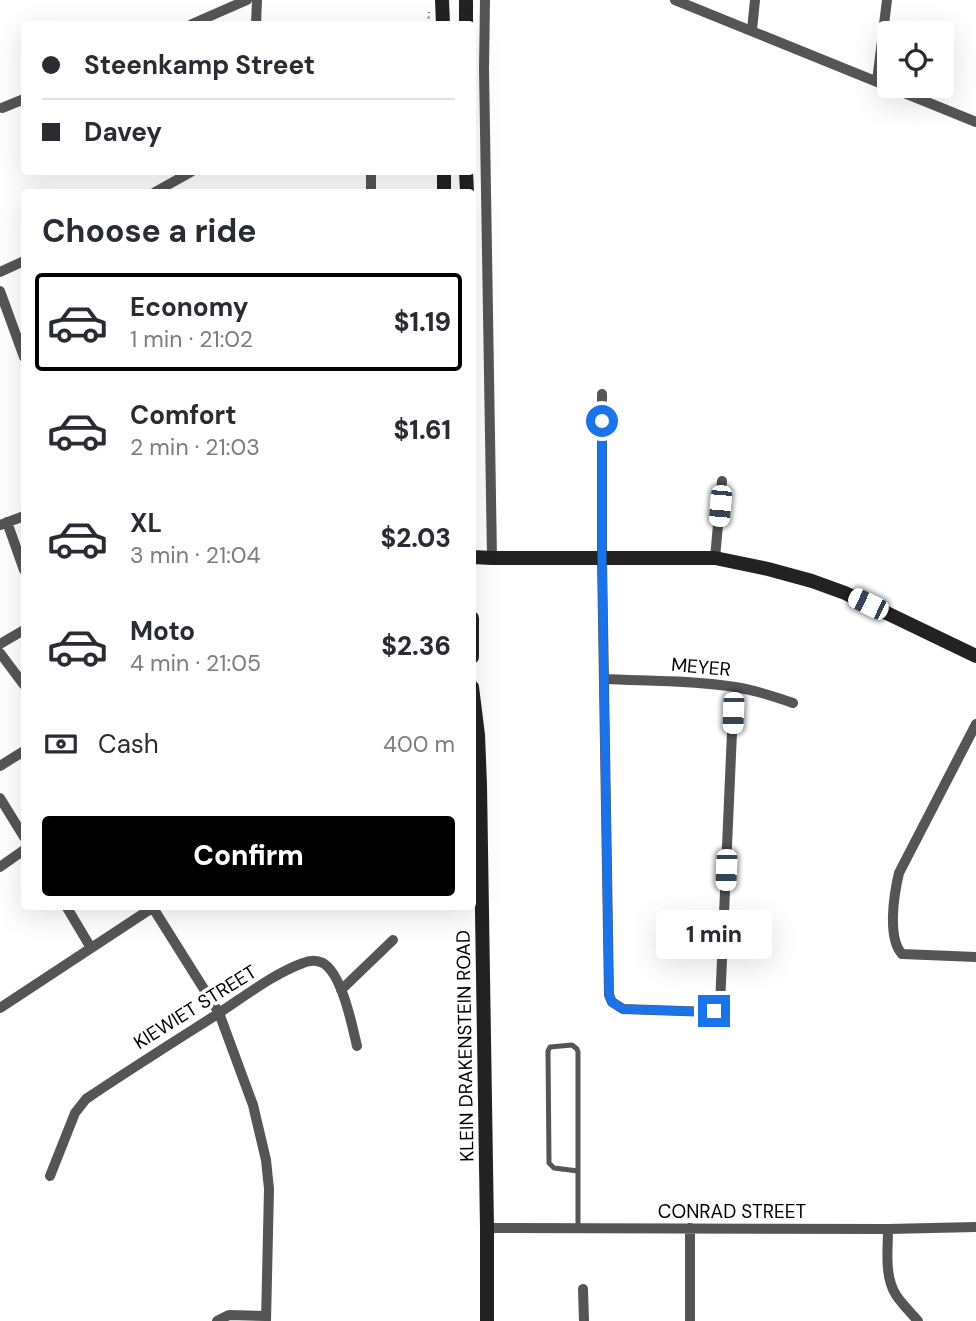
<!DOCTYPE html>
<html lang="en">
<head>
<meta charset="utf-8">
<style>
	:root { --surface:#fff; --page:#f2f2f3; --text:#2b2b33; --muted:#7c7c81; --line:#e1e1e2; --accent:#000 }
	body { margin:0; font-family:"DM Sans",sans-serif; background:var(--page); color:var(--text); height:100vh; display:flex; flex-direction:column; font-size:26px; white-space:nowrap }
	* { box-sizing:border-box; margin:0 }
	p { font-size:23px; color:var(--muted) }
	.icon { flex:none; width:38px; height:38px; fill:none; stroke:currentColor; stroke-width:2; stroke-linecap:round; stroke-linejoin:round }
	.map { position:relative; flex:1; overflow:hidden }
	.drawer { position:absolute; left:21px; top:189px; width:455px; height:721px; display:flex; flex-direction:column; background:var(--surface); border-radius:7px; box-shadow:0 7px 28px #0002 }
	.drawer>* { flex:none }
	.banner { position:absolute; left:21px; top:21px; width:455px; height:154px; border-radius:7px; box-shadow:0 7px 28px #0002; display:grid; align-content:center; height:154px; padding:0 21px; background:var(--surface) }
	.buttons { position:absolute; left:877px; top:21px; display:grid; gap:14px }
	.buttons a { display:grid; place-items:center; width:77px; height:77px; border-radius:7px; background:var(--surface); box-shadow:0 7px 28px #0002; font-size:35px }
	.end { position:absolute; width:32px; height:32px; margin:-16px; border:9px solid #1a73e8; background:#fff; box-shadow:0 0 0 4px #fff }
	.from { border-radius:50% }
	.bubble { position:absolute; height:49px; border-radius:7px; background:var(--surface); box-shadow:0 7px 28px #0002; font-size:23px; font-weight:800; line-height:49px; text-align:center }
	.car { position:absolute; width:21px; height:42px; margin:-21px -10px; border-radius:9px; box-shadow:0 0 5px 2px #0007; background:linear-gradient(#fff 24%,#345 0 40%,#fff 0 76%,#345 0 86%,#fff 0) }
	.banner b { display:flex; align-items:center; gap:24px; height:66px; font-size:26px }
	.banner b+b { border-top:2px solid var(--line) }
	.banner i { width:18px; height:18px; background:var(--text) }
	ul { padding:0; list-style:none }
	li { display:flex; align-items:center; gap:21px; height:98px; margin:0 14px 10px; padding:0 7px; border:4px solid transparent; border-radius:7px }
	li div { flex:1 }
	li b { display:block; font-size:26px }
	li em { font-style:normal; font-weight:800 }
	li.active { border-color:var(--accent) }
	li>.icon { width:63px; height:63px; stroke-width:1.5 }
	h2 { padding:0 21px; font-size:32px; line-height:84px }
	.pay { display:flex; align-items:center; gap:18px; height:77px; padding:0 21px; font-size:26px }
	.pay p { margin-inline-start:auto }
	.cta { display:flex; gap:14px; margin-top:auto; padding:14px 21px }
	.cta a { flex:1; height:80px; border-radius:7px; background:var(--accent); color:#fff; font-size:28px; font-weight:800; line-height:80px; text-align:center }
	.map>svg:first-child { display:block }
</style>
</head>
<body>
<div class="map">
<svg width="976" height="1321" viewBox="0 0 976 1321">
	<rect width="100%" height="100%" fill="#fff"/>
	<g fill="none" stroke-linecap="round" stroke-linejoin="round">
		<path stroke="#777" stroke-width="2" stroke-dasharray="2 3.5" stroke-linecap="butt" d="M428 24 429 12"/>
		<path stroke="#555" stroke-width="5" d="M578 1229V1052L577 1049 572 1045 550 1047 548 1051 549 1163 554 1168 578 1171"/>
		<path stroke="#555" stroke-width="10" d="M485 0 484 69 492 558
			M675 0 976 122
			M192 24 247 0
			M256 24 257 0
			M752 30 755 0
			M877 81 887 0
			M2 108 24 99
			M371 172V192
			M155 192 191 172
			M0 272 24 261
			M0 291 24 357
			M602 394V559L609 995 612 1002 623 1009 711 1012 718 1008 720 1005 734 687
			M7 522 24 570
			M0 525 24 516
			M715 558 722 481
			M0 644 24 630
			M0 653 24 685
			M604 679C647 681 691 680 735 687 755 690 773 696 793 703
			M976 724 899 873C894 894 887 938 902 954L976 957
			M0 766 24 751
			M0 798 24 837
			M0 867 24 850
			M66 906 91 948
			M153 908 219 1013 253 1105 266 1160 269 1189 266 1321
			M341 990 393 940
			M0 1008 155 906
			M50 1176 75 1113 86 1099C129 1070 172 1043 216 1015 244 997 271 975 303 963 310 960 317 960 323 963 342 974 352 1025 357 1046
			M487 1228 888 1229 976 1227
			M690 1228V1321
			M888 1229C888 1250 884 1276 896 1295 902 1304 911 1313 918 1321
			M583 1289 584 1321
			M217 1321 229 1315 266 1316"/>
		<path stroke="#222" stroke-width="14" d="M442 0 443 24
			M466 24V0
			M444 172V192
			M466 172 467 192
			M472 557 492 558H715L768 569 812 581 845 593 976 656
			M472 618V657
			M472 687 478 735 480 785 487 1228V1321"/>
	</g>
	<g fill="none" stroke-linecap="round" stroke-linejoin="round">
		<path stroke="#1a73e8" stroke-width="9" d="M602 421V559L609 995 612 1002 623 1009 711 1012 714 1011"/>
	</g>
	<g text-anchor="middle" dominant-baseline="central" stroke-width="7" stroke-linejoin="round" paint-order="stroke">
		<g font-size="19" fill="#000" stroke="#fff">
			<text transform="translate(701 667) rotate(5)">MEYER</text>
			<text transform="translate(195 1007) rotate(-32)">KIEWIET STREET</text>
			<text transform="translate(465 1046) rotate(-91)">KLEIN DRAKENSTEIN ROAD</text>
			<text x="732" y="1211">CONRAD STREET</text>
		</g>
	</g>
</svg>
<div class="buttons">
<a><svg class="icon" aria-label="locate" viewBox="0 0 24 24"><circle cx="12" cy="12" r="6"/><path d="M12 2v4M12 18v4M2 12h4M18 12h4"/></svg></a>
</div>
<i class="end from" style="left:602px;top:421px"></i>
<i class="end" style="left:714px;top:1011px"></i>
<div class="bubble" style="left:656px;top:910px;width:116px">1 min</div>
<i class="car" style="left:720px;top:506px;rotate:185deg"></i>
<i class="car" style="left:868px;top:604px;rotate:296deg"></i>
<i class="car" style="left:733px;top:713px;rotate:182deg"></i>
<i class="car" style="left:726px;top:870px;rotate:182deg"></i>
<div class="banner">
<b><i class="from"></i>Steenkamp Street</b>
<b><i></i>Davey</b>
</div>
<section class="drawer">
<h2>Choose a ride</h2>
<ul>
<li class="active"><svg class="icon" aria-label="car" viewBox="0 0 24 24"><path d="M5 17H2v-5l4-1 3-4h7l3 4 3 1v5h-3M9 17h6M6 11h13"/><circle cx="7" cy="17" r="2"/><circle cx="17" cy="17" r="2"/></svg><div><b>Economy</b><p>1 min · 21:02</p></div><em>$1.19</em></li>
<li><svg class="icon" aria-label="car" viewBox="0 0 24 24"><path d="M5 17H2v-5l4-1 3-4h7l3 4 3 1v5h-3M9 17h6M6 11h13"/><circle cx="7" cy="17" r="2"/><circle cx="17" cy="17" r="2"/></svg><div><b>Comfort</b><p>2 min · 21:03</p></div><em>$1.61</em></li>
<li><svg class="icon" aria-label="car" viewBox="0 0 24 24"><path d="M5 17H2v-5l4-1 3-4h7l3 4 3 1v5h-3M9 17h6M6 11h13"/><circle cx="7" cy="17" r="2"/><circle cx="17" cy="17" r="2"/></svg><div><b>XL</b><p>3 min · 21:04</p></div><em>$2.03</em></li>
<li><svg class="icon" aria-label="car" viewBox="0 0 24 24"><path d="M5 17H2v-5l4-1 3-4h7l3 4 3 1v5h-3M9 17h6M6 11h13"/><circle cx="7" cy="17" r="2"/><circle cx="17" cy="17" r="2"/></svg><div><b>Moto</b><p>4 min · 21:05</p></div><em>$2.36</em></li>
</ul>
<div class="pay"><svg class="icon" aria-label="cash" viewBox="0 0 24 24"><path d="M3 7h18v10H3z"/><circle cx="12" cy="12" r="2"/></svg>Cash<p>400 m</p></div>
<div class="cta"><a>Confirm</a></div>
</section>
</div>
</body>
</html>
